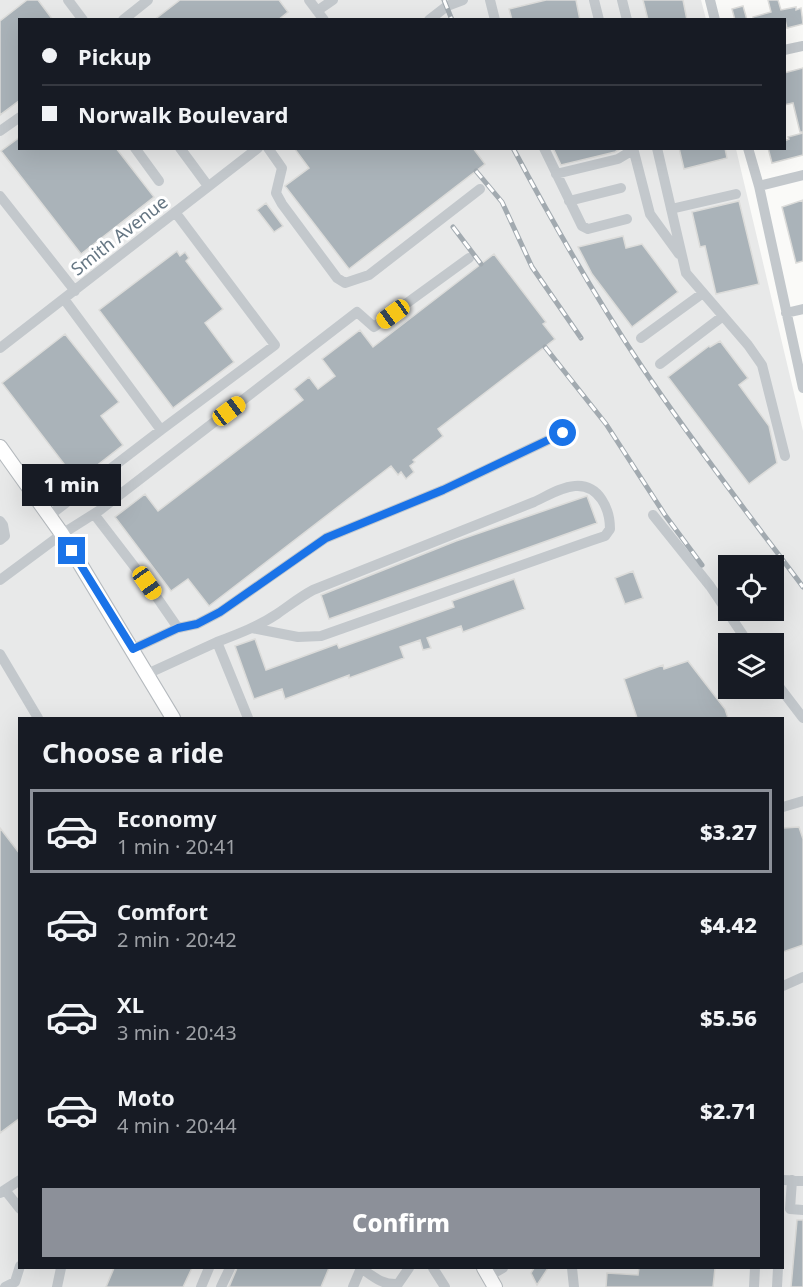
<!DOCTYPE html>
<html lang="en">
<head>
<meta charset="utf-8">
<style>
	:root { --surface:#171b24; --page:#20242c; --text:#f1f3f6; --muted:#9ea1a6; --line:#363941; --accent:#8c9099 }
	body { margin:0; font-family:"Noto Sans",sans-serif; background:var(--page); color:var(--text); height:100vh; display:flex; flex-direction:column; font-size:22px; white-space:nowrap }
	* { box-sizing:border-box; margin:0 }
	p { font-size:20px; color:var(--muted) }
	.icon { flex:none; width:33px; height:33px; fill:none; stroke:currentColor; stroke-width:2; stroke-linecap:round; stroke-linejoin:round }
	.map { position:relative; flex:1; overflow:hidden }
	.details { position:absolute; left:18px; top:717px; width:766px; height:552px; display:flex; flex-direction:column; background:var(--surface); border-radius:0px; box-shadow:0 6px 24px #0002 }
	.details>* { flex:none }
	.guide { position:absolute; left:18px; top:18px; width:768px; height:132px; border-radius:0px; box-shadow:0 6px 24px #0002; display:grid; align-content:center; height:132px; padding:0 24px; background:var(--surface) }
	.buttons { position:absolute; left:718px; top:555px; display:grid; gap:12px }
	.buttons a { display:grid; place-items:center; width:66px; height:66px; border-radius:0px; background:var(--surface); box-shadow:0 6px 24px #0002; font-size:30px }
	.end { position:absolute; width:27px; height:27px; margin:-14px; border:8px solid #1a73e8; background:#fff; box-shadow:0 0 0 3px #fff }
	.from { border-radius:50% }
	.bubble { position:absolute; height:42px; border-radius:0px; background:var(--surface); box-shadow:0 6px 24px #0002; font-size:20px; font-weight:800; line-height:42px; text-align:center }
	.car { position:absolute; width:18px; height:36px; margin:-18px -9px; border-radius:8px; box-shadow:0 0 4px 2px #0007; background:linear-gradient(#f5c518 24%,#345 0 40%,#f5c518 0 76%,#345 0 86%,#f5c518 0) }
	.guide b { display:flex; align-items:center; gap:21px; height:57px; font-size:22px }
	.guide b+b { border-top:2px solid var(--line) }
	.guide i { width:15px; height:15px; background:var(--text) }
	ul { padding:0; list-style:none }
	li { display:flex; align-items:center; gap:18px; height:84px; margin:0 12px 9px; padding:0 12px; border:3px solid transparent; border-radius:0px }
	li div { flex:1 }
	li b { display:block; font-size:22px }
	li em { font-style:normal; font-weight:800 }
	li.selected { border-color:var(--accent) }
	li>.icon { width:54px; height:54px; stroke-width:1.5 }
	h2 { padding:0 24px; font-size:27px; line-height:72px }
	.button { display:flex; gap:12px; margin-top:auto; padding:12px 24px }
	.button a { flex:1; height:69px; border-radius:0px; background:var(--accent); color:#fff; font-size:24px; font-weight:800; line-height:69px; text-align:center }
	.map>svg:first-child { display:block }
</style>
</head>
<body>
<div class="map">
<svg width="803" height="1287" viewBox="0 0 803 1287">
	<rect width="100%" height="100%" fill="#fafaf8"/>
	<path fill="#e8e9e9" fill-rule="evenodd" d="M0 0H701L706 19 20 20V148L736 149 803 431V1287H0ZM729 566H774V610H729ZM729 644H774V688H729ZM20 718H783V1268H20Z"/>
	<path fill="#aab3b9" stroke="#dcdcda" stroke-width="1.5" d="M27 0H38L53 20H20V100L0 115V21Z
		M180 0H279L288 12 278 20H154Z
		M546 0H576L580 20H512L509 9Z
		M643 0H683L687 20H648Z
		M768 0H778L781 10 796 7V10L801 8 803 24 787 28 785 20H753V17L771 12Z
		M743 6 747 20H735L732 9Z
		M803 68V132H800L793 103 784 105V73Z
		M803 133V155L772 163 768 148H784V141L789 139 788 137Z
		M20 137V148H116L154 197 81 254 1 151Z
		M294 148H473L485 164 349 269 285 186 309 168Z
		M553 148H620V149L615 152 561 165Z
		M679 148H725L727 158 684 169Z
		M803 200V261L796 263 782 207Z
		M739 201 759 284 716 294 705 246 700 247 692 212Z
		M266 203 283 226 274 232 257 210Z
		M623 236 626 248 642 244 678 292 632 327 592 274 578 247Z
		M177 251 180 256 185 252 189 258 186 261 223 309 205 323 234 362 173 408 99 310Z
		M494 254 546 322 543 324 555 339 438 429 443 436 413 460 415 462 410 466 414 472 406 479 401 472 398 475 391 466 209 606 188 579 171 591 115 517 145 494 158 511 303 400 294 389 309 377 318 389 335 376 322 359 360 330 373 347Z
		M65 334 119 402 101 416 123 445 77 481 2 383Z
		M720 341 748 378 739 385 769 426 777 463 749 484 668 377 709 346 710 347Z
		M587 496 597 523 329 619 321 595 456 541Z
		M633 571 643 598 625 604 615 578Z
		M514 579 525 609 463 632 461 626 427 638 431 648 423 650 420 640 400 647 404 658 349 678V675L285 699 282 689 254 699 235 646 255 639 266 670 337 644 339 648 454 607 452 601Z
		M688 661 725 709 728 718H637L624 679 663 665 664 669Z
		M799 827 803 839V945L783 952V828Z
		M0 828 20 854V1118L0 1133Z
		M797 1220H803V1287H791Z
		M114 1268H192L183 1287H106Z
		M237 1268H329L321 1287H229Z
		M534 1268H548L537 1285 531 1273Z
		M639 1268H715L713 1287H606L607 1273 638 1275Z"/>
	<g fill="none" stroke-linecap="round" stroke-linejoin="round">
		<g stroke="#b5babe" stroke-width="16">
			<path id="major" d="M0 447 62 534 173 718
				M484 1268 495 1287"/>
		</g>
		<path stroke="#c3c8cc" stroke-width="10" d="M68 0 83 20
			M309 0 324 20
			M490 0 495 20
			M594 0 599 20
			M622 0 627 20
			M710 0 715 20
			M317 11 333 0
			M123 20 148 0
			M429 20 447 6 463 0
			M784 50 803 46
			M0 131 20 117
			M135 148 159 181
			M180 148 208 186
			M268 148 282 168 276 193 282 204 337 278 345 283 369 275 480 189
			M544 148 582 226 588 229 627 219
			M633 148 650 214 679 254
			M657 148 686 273 748 345 762 365 785 456
			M748 148 759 186 803 388
			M556 174 618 159 633 150
			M759 186 803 175
			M0 196 75 291
			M569 201 621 188
			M671 209 736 194
			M64 299 161 430 275 345 175 212
			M786 313 803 309
			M641 338 703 293
			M0 348 258 148
			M660 364 723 316
			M94 514 147 583 178 628 133 649
			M50 515 161 430
			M653 515 710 586 749 644
			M0 521 3 525 5 536 0 540
			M0 580 62 534 100 510 357 312 374 327 469 258
			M178 628 197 624 220 612 326 538 443 490 563 433
			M217 642C238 634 259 626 277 614 290 605 300 597 313 590L534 502C547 496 561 487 575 486 599 484 610 509 610 529L605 536 593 540 321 636 298 637 252 628
			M0 654 38 718
			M147 674 217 642 248 718
			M774 680 803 718
			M783 807 803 801
			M783 986 803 977
			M783 1180 803 1181
			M792 1180 790 1209 803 1210
			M5 1190 20 1209
			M0 1193 20 1180
			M361 1268C374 1277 382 1285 398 1284L409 1268
			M433 1268 445 1287
			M572 1268 574 1287
			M489 1276 503 1268
			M5 1287 15 1282 20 1266
			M57 1287 61 1268
			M201 1287 209 1268
			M221 1287 230 1268
			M353 1287 361 1268
			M754 1287 755 1268
			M777 1287 778 1268"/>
		<use href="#major" stroke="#fff" stroke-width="14"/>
		<g stroke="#a2aab0" stroke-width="5">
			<path id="rail" d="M444 0 452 20
				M513 148C553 223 595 297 642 367 693 443 749 515 803 587
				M476 171 502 202 532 267 581 338
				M453 227 481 264
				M545 347 606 424 665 515 702 565"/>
		</g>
		<use href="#rail" stroke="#fff" stroke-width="3" stroke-dasharray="9" stroke-linecap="butt"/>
	</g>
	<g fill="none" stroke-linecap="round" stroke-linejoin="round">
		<path stroke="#1a73e8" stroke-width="8" d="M72 551 133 649 178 628 197 624 220 612 326 538 443 490 563 433"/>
	</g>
	<g text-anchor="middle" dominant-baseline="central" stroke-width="6" stroke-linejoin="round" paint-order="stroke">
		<g font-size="18" fill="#657683" stroke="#fff">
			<text transform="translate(119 235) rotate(-38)">Smith Avenue</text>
		</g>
	</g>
</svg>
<div class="buttons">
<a><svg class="icon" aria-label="locate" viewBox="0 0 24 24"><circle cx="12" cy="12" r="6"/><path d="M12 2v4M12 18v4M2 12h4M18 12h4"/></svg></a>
<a><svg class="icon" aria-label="layers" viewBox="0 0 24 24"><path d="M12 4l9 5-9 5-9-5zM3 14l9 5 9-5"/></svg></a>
</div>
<i class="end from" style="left:563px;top:433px"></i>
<i class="end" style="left:72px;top:551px"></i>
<div class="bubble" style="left:22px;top:464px;width:99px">1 min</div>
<i class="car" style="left:393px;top:314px;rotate:234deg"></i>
<i class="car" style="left:229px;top:411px;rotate:53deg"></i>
<i class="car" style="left:147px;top:583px;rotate:145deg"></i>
<div class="guide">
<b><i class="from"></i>Pickup</b>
<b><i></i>Norwalk Boulevard</b>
</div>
<section class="details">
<h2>Choose a ride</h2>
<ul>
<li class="selected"><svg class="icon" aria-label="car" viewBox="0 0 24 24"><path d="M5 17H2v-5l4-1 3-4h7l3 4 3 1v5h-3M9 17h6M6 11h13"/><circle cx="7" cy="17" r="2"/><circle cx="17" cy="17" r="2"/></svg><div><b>Economy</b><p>1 min · 20:41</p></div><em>$3.27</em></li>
<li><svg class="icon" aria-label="car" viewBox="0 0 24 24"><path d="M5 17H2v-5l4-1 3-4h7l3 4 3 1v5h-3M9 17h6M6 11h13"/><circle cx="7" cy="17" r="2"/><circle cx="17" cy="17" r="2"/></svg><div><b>Comfort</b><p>2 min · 20:42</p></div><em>$4.42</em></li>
<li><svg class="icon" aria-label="car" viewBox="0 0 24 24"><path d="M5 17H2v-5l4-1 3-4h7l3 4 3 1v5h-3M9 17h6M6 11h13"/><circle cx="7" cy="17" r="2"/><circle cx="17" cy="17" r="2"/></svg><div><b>XL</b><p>3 min · 20:43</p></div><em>$5.56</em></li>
<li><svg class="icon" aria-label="car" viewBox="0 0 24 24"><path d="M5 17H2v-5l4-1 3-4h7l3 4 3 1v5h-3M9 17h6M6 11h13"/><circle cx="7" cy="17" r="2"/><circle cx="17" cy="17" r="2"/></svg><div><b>Moto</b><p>4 min · 20:44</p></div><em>$2.71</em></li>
</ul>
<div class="button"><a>Confirm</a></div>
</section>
</div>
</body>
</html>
